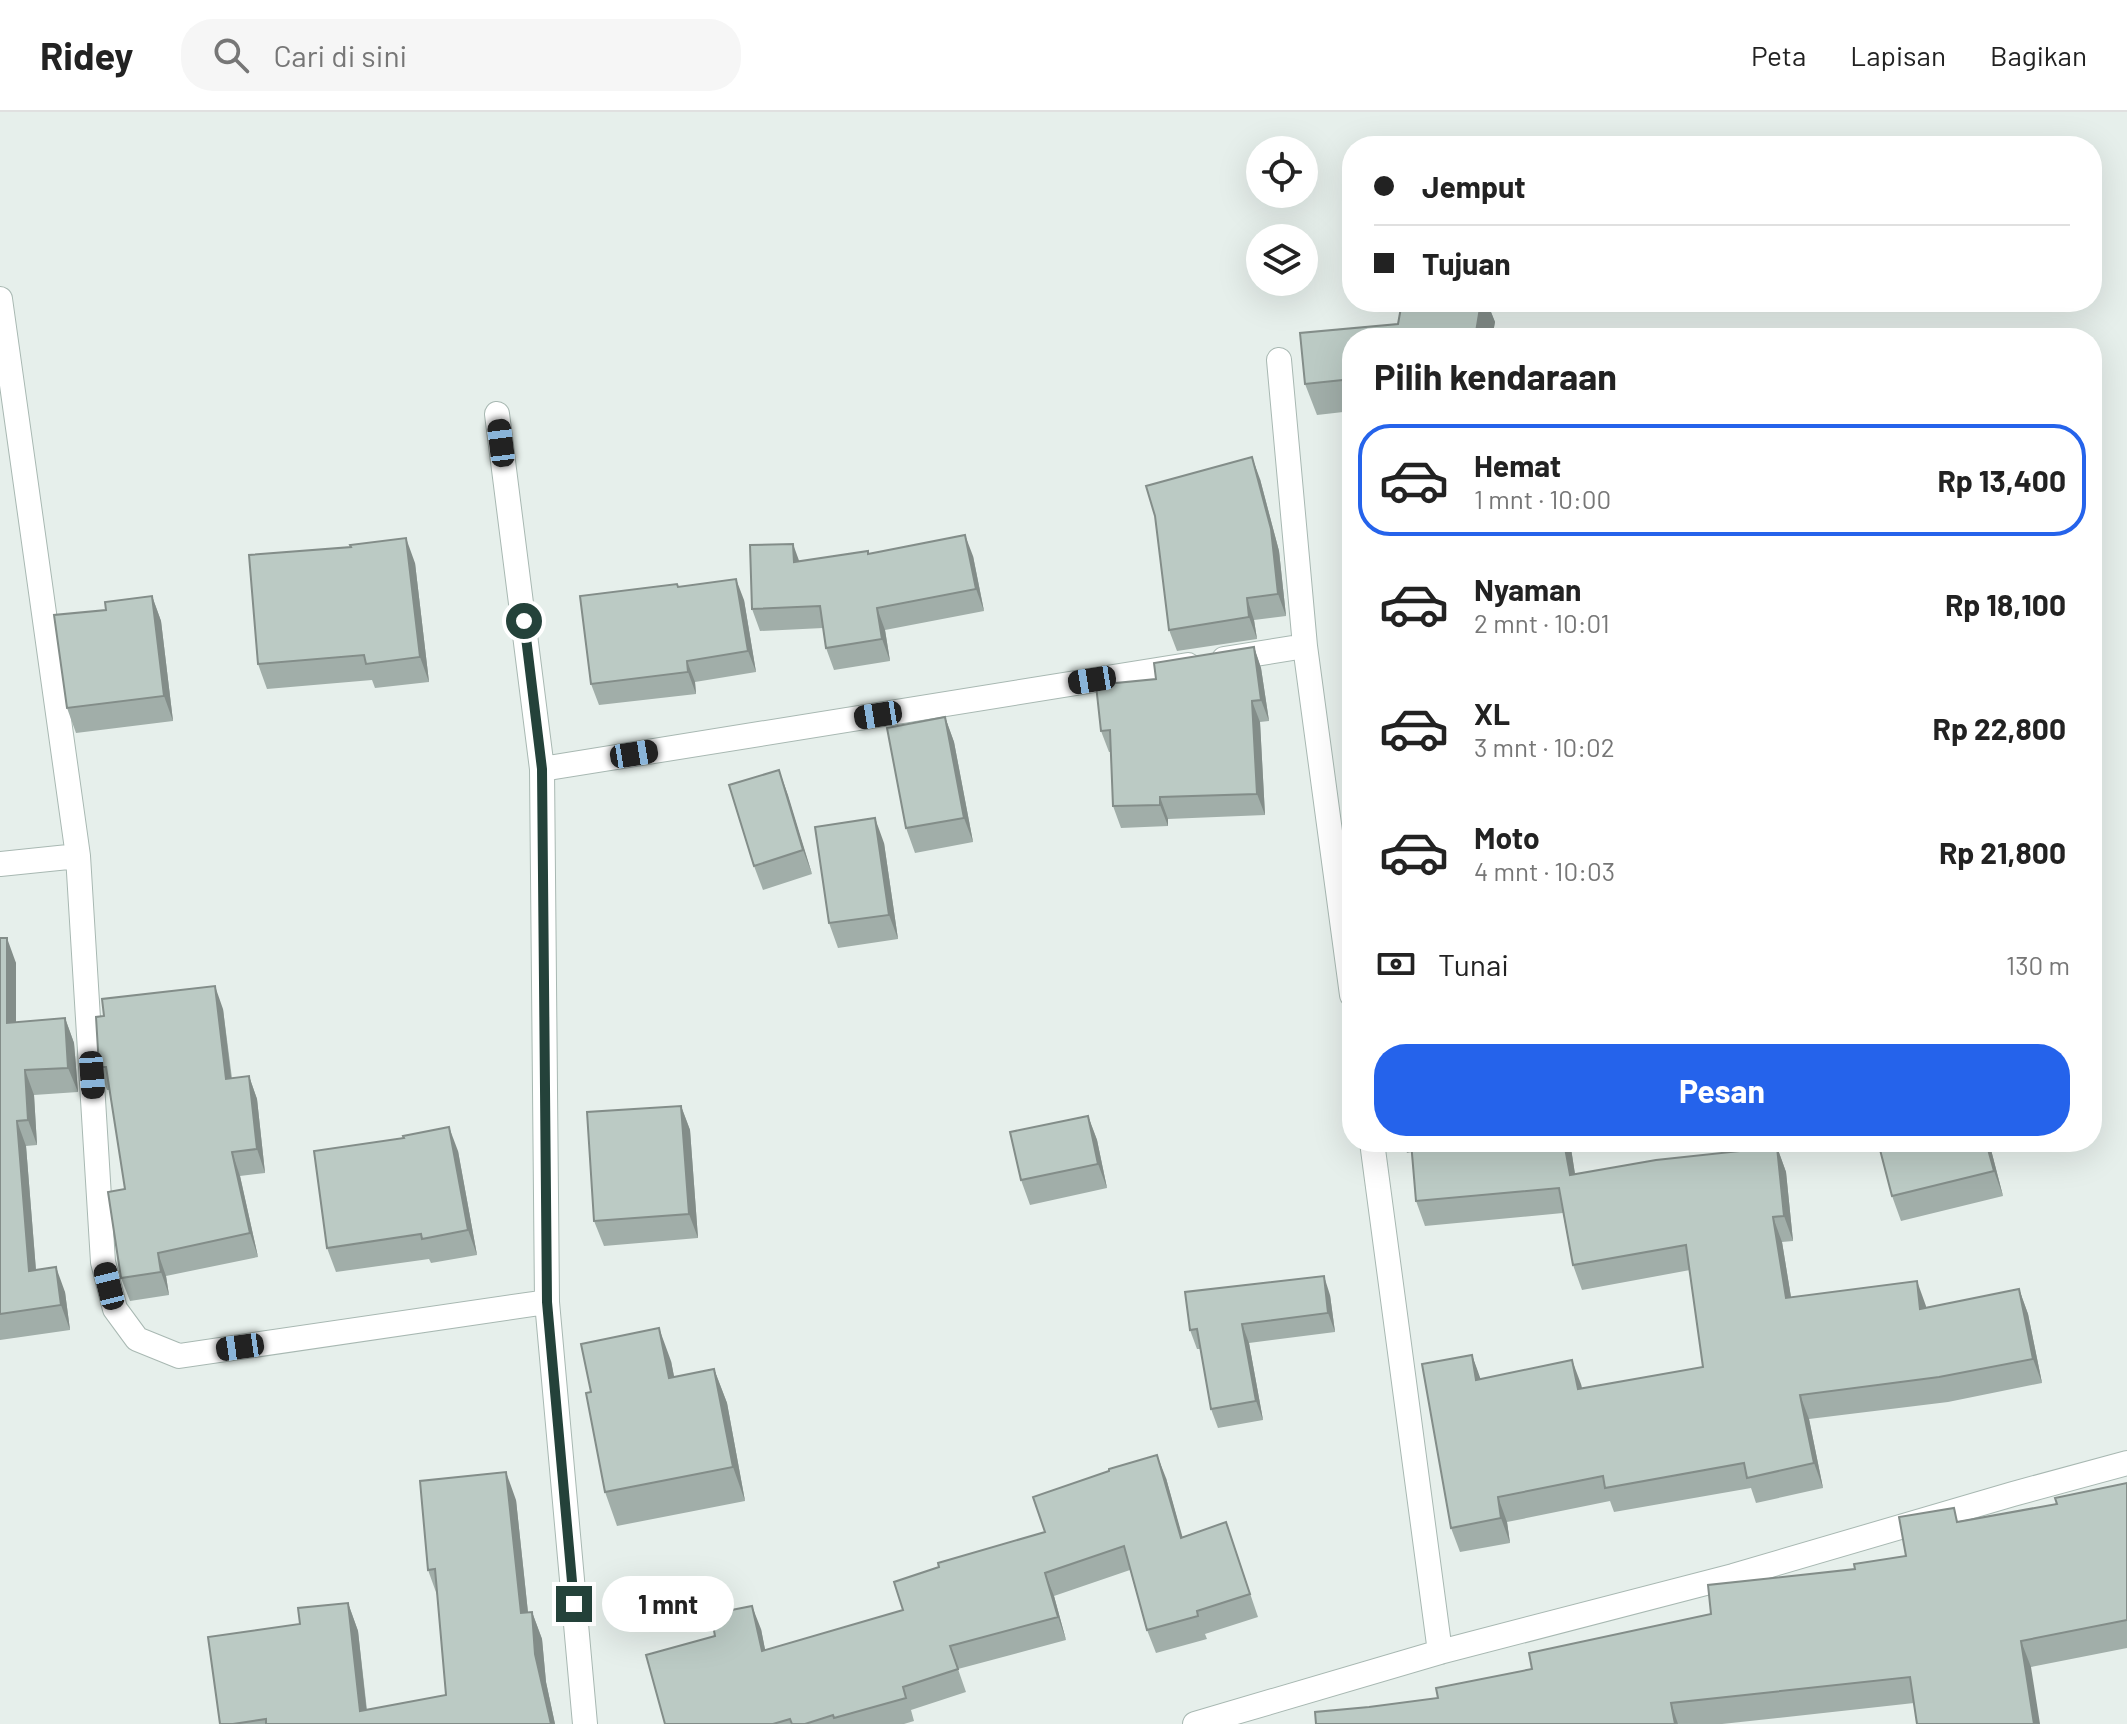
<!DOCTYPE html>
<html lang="id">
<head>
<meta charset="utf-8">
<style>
	:root { --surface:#fff; --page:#f6f6f6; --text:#222; --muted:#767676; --line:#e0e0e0; --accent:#2563eb }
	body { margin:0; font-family:Barlow,sans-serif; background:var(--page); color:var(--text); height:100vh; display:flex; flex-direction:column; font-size:30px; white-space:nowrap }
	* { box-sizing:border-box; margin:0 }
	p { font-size:26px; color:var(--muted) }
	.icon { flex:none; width:44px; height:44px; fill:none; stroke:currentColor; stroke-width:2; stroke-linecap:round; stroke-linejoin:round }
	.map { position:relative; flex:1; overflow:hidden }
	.details { position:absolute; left:1342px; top:216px; width:760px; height:824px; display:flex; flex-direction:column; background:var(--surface); border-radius:32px; box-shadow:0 8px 32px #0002 }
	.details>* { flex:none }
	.banner { position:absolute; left:1342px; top:24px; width:760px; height:176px; border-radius:32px; box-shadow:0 8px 32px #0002; display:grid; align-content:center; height:176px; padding:0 32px; background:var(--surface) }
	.controls { position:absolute; left:1246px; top:24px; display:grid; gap:16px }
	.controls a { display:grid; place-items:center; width:72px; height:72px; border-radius:50%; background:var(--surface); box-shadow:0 8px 32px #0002; font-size:40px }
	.end { position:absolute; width:36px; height:36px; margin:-18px; border:10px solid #24423a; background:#fff; box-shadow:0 0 0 4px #fff }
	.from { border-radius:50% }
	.bubble { position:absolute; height:56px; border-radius:28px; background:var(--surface); box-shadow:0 8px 32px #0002; font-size:26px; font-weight:700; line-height:56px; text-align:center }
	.car { position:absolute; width:24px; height:48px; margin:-24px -12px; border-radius:10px; box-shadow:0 0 6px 2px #0007; background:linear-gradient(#222 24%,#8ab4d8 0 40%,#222 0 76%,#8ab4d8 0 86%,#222 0) }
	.banner b { display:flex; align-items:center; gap:28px; height:76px; font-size:30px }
	.banner b+b { border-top:2px solid var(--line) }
	.banner i { width:20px; height:20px; background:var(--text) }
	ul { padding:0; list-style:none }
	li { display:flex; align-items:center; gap:24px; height:112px; margin:0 16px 12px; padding:0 16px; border:4px solid transparent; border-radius:32px }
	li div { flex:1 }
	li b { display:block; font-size:30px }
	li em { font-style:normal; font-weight:700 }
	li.selected { border-color:var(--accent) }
	li>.icon { width:72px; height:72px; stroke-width:1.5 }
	h2 { padding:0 32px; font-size:36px; line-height:96px }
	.pay { display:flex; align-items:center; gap:20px; height:88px; padding:0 32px; font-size:30px }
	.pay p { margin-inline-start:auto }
	.cta { display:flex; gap:16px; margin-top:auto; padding:16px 32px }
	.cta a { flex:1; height:92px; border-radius:32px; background:var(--accent); color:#fff; font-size:32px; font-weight:700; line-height:92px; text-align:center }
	header { display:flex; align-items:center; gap:48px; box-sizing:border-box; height:112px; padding:0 40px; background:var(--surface); border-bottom:2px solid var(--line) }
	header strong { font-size:38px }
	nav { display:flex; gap:44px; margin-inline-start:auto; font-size:28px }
	.search { width:560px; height:72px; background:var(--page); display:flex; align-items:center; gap:20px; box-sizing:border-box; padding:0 28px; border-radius:32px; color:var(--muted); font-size:30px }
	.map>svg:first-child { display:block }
</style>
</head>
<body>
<header>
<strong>Ridey</strong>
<div class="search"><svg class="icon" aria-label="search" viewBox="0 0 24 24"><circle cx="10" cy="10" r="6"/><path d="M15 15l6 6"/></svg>Cari di sini</div>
<nav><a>Peta</a><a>Lapisan</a><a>Bagikan</a></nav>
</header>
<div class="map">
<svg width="2127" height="1612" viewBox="0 0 2127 1612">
	<rect width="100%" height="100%" fill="#e6efeb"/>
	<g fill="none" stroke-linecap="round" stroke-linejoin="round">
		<g stroke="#a8b8b2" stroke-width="26">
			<path id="street" d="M0 187 78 744 103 1150 115 1197 137 1227 179 1244 547 1190
				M1279 248 1305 534 1352 883
				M497 302 542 657 547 1190 585 1612
				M1224 547 1305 534
				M542 657 1188 553
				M0 752 78 744
				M1372 1030 1440 1540
				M1195 1612 1440 1540 1733 1464 2013 1382 2127 1351"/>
		</g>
		<use href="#street" stroke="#fff" stroke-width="24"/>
	</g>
	<path fill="#a1aea9" d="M1402 190H1487L1495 210 1492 226H1352V299L1317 303 1305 272 1300 221 1398 212Z
		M1260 367 1279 439 1286 504 1254 508 1257 527 1177 539 1169 518Z
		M869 442 973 444 984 499 885 518 890 549 834 558 826 536 823 516 760 519 752 497 799 449Z
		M415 451 429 570 375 576 372 568 267 577 258 552Z
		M678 475 744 488 756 560 695 570 696 582 599 593 591 572Z
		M152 484 161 509 173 609 76 621 67 596 106 498Z
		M1254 535 1261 556 1269 609 1260 610 1265 703 1168 707V714L1121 716 1113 694 1111 640H1109L1101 619 1156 567Z
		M945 605 954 630 973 730 915 741 906 716Z
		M779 658 812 762 763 778 754 754Z
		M884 731 898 827 838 836 829 811Z
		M0 826 16 851V910L65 906 74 931 78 980 34 983 37 1033 26 1034 36 1158 65 1180 70 1218 0 1228Z
		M223 897 232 966 249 964 257 987 265 1061 240 1064 258 1145 166 1164 169 1183 130 1189 121 1166 125 1077 110 978H107L99 955Z
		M681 994 690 1018 698 1126 604 1134 594 1109Z
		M1088 1004 1097 1028 1107 1076 1030 1093 1021 1068Z
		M404 1026 458 1039 477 1143 431 1151 429 1147 336 1160 327 1136Z
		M1403 1030H1570L1575 1062 1777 1035 1786 1060 1793 1129 1782 1130 1791 1185 1926 1194V1196L2019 1177 2028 1202 2042 1271 1948 1290 1809 1307 1823 1376 1756 1391 1751 1376 1614 1400 1610 1389 1507 1410 1510 1431 1460 1440 1451 1416 1472 1243 1480 1267 1581 1272 1582 1277 1703 1255 1690 1158 1582 1178 1573 1153 1563 1101 1425 1114 1416 1089 1412 1040 1407 1041Z
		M1989 1030 2003 1084 1901 1109 1892 1084Z
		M1330 1183 1335 1220 1249 1231 1263 1308 1218 1316 1211 1297 1201 1237H1197L1190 1218Z
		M671 1249 674 1265 714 1257 727 1291 745 1389 617 1414 605 1380 591 1280Z
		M1166 1366 1182 1425 1226 1410 1258 1505 1205 1522 1207 1527 1156 1541 1147 1518 1130 1458 1054 1484 1066 1528 958 1557 966 1580 911 1598 914 1609 904 1612H665L761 1517 765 1538 903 1498 1045 1420Z
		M2127 1371V1536L2031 1555 1914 1591 1722 1612H1316L1369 1595 1438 1586 1855 1457 1906 1444 1959 1409 2057 1392Z
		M516 1388 528 1500H532L542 1527 546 1570 555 1612H220L300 1512 348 1491 358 1519 367 1598 446 1583 437 1483 428 1458Z"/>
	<path fill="#838d89" d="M1481 190H1487L1495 210 1492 226H1475Z
		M1252 345 1260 367 1279 439 1286 504 1278 482Z
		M965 423 973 444 984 499 976 477Z
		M406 426 415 451 429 570 420 545Z
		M793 432 801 454 794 450Z
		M736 467 744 488 756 560 748 539Z
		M152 484 161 509 173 609 164 584Z
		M1247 486 1254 508 1257 527 1249 505Z
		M877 496 885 518 890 549 882 527Z
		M1254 535 1261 556 1269 609 1261 588Z
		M687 549 695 570 696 582 688 560Z
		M1252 589 1260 610 1265 703 1257 682Z
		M945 605 954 630 973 730 964 706Z
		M779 658 788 683 812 762 803 738Z
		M1160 685 1168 707V714L1160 693Z
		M875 706 884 731 898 827 889 803Z
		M7 826 16 851V936L7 911Z
		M215 874 223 897 234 990 226 967Z
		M65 906 74 931 78 980 68 956Z
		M25 958 34 983 37 1033 28 1008Z
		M249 964 257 987 265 1061 257 1037Z
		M681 994 690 1018 698 1126 689 1102Z
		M1088 1004 1097 1028 1107 1076 1098 1052Z
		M17 1009 26 1034 38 1184 29 1159Z
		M449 1015 458 1039 477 1143 468 1118Z
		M1564 1030H1570L1579 1088 1570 1063Z
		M1986 1030H1989L2003 1084 1994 1059Z
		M1777 1035 1786 1060 1793 1129 1784 1104Z
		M232 1040 240 1064 258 1145 250 1121Z
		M1773 1105 1782 1130 1795 1210 1786 1186Z
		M158 1141 166 1164 169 1183 161 1160Z
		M56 1155 65 1180 70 1218 61 1193Z
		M1324 1164 1330 1183 1335 1220 1328 1201Z
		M1917 1169 1926 1194 1929 1222 1920 1197Z
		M2019 1177 2028 1202 2042 1271 2033 1247Z
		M1242 1212 1249 1231 1263 1308 1256 1289Z
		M659 1216 671 1249 681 1299 669 1266Z
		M1472 1243 1481 1268H1476Z
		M1572 1248 1581 1272 1587 1302 1578 1277Z
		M714 1257 727 1291 745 1389 733 1355Z
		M1800 1283 1809 1307 1823 1376 1814 1351Z
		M1157 1343 1166 1366 1189 1448 1181 1426Z
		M506 1360 516 1388 531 1529 521 1501Z
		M1498 1385 1507 1410 1510 1431 1501 1406Z
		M1045 1461 1054 1484 1066 1528 1058 1505Z
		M348 1491 358 1519 368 1612 360 1599Z
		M752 1494 761 1517 770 1562 762 1539Z
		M532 1500 542 1527 546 1570 555 1612H551L535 1542Z
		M2021 1529 2031 1555 2040 1612H2034Z
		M1671 1591 1678 1612H1675Z"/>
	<path fill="#bbcac4" stroke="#838d89" stroke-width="2" d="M1402 190H1481L1475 226H1352V267L1305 272 1300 221 1398 212Z
		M1252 345 1271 417 1278 482 1247 486 1249 505 1169 518 1155 404 1146 374Z
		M965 423 976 477 877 496 882 527 826 536 820 494 752 497 750 433 793 432 794 450 868 439V442Z
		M406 426 420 545 366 552 364 543 258 552 249 443 351 435 350 433Z
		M736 467 748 539 687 549 688 560 591 572 580 484 677 472 678 475Z
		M152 484 164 584 67 596 54 503 106 498 105 490Z
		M1254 535 1261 588 1252 589 1257 682 1160 685V693L1113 694 1110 618 1101 619 1096 573 1156 567 1154 551Z
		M945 605 964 706 906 716 887 616Z
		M779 658 803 738 754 754 729 673Z
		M875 706 889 803 829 811 815 715Z
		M0 826H7V911L65 906 68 956 25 958 28 1008 17 1009 29 1159 56 1155 61 1193 0 1202Z
		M215 874 226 967 249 964 257 1037 232 1040 250 1121 158 1141 161 1160 121 1166 108 1080 125 1077 106 955H99L96 905 104 904 102 887Z
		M681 994 689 1102 594 1109 587 1000Z
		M1088 1004 1098 1052 1021 1068 1010 1020Z
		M449 1015 468 1118 422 1127 421 1122 327 1136 314 1039 404 1026 403 1024Z
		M1411 1030H1564L1570 1063 1656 1048 1777 1035 1784 1104 1773 1105 1786 1186 1917 1169 1920 1197 2019 1177 2033 1247 1939 1265 1800 1283 1814 1351 1747 1366 1744 1351 1605 1376 1603 1364 1498 1385 1501 1406 1451 1416 1422 1252 1472 1243 1476 1268 1572 1248 1578 1277 1703 1255 1686 1133 1573 1153 1559 1076 1416 1089Z
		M1878 1030H1986L1994 1059 1892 1084Z
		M1324 1164 1328 1201 1242 1212 1256 1289 1211 1297 1197 1217 1190 1218 1185 1180Z
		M659 1216 669 1266 714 1257 733 1355 605 1380 586 1281 591 1280 581 1232Z
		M1157 1343 1181 1426 1226 1410 1250 1482 1197 1499 1198 1504 1147 1518 1124 1434 1045 1461 1058 1505 950 1534 958 1557 903 1575 906 1586 834 1606 833 1603 805 1612H792L790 1607 773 1612H665L646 1543 715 1524 711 1502 752 1494 762 1539 903 1498 894 1470 939 1455 938 1451 1045 1420 1033 1385 1109 1359V1357Z
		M506 1360 521 1501 532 1500 535 1542 551 1612H266V1607L233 1612H220L208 1525 300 1512 298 1496 348 1491 360 1599 446 1583 435 1457 428 1458 420 1369Z
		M2127 1371V1508L2021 1529 2034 1612H1917L1910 1565 1671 1591 1675 1612H1316L1315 1600 1369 1595 1438 1586 1436 1576 1532 1557 1529 1541 1711 1502 1708 1473 1855 1457 1854 1452 1906 1444 1899 1405 1954 1396 1957 1410 2057 1392 2055 1386Z"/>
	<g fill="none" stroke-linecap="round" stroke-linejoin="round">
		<path stroke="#24423a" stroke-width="10" d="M524 509 542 657 547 1190 574 1492"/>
	</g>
</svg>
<div class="controls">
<a><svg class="icon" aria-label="locate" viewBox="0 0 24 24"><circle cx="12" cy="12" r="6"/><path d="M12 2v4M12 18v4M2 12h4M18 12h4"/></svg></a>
<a><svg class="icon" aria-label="layers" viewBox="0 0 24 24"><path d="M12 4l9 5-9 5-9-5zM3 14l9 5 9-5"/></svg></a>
</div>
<i class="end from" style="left:524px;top:509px"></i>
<i class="end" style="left:574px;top:1492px"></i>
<div class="bubble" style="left:602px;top:1464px;width:132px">1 mnt</div>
<i class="car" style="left:501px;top:331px;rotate:353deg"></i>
<i class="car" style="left:1092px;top:568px;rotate:261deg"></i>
<i class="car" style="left:878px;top:603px;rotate:261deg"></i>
<i class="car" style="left:634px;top:642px;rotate:81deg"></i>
<i class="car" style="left:92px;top:963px;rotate:176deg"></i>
<i class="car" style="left:109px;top:1174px;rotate:346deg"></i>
<i class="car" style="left:240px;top:1235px;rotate:262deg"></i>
<div class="banner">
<b><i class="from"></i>Jemput</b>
<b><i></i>Tujuan</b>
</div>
<section class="details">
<h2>Pilih kendaraan</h2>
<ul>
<li class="selected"><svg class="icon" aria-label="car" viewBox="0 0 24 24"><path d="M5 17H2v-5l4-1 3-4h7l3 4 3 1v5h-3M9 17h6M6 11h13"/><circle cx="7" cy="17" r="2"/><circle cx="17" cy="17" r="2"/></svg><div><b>Hemat</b><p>1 mnt · 10:00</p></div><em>Rp 13,400</em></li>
<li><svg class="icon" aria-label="car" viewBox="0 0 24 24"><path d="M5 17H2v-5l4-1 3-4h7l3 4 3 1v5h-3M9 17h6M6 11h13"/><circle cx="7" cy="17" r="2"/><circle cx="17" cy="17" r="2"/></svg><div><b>Nyaman</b><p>2 mnt · 10:01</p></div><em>Rp 18,100</em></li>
<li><svg class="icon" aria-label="car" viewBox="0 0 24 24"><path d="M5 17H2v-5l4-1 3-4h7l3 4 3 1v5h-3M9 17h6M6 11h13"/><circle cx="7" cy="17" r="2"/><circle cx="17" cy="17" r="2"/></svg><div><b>XL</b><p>3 mnt · 10:02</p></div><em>Rp 22,800</em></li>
<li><svg class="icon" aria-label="car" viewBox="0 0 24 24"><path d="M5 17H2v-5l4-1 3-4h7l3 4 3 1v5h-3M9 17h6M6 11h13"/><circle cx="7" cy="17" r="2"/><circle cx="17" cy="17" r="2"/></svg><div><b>Moto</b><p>4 mnt · 10:03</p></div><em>Rp 21,800</em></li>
</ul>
<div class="pay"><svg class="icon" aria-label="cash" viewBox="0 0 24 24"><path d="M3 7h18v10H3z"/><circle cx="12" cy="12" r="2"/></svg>Tunai<p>130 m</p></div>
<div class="cta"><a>Pesan</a></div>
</section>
</div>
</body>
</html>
